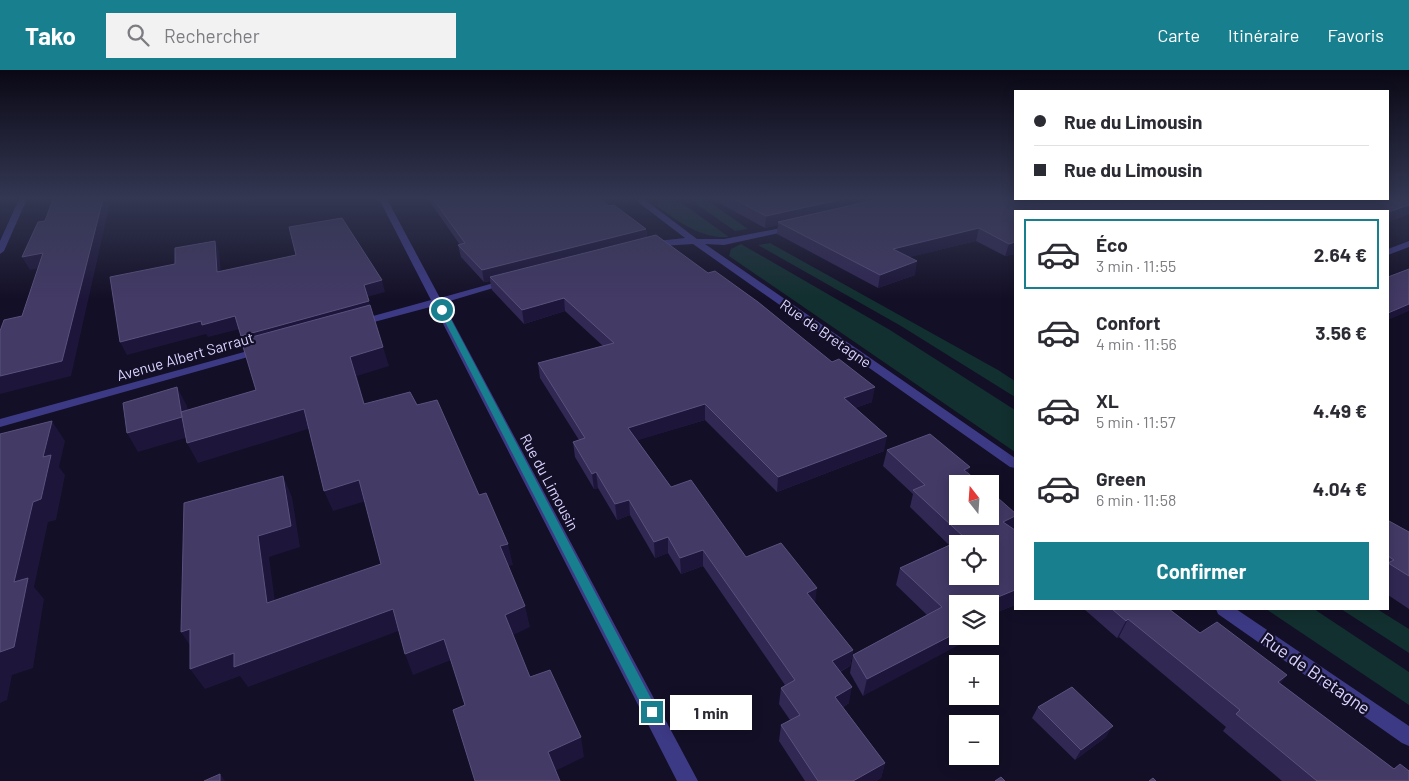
<!DOCTYPE html>
<html lang="fr">
<head>
<meta charset="utf-8">
<style>
	:root { --surface:#fff; --page:#f2f2f3; --text:#2b2b33; --muted:#7c7c81; --line:#e1e1e2; --accent:#187f8f }
	body { margin:0; font-family:Barlow,sans-serif; background:var(--page); color:var(--text); height:100vh; display:flex; flex-direction:column; font-size:19px; white-space:nowrap }
	* { box-sizing:border-box; margin:0 }
	p { font-size:16px; color:var(--muted) }
	.icon { flex:none; width:28px; height:28px; fill:none; stroke:currentColor; stroke-width:2; stroke-linecap:round; stroke-linejoin:round }
	.map { position:relative; flex:1; overflow:hidden }
	.details { position:absolute; left:1014px; top:140px; width:375px; height:400px; display:flex; flex-direction:column; background:var(--surface); border-radius:0px; box-shadow:0 2px 12px #0003 }
	.details>* { flex:none }
	.guide { position:absolute; left:1014px; top:20px; width:375px; height:110px; border-radius:0px; box-shadow:0 2px 12px #0003; display:grid; align-content:center; height:110px; padding:0 20px; background:var(--surface) }
	.needle { width:32px; rotate:343deg }
	.controls { position:absolute; left:949px; top:405px; display:grid; gap:10px }
	.controls a { display:grid; place-items:center; width:50px; height:50px; border-radius:0px; background:var(--surface); box-shadow:0 2px 12px #0003; font-size:25px }
	.end { position:absolute; width:22px; height:22px; margin:-11px; border:6px solid #187f8f; background:#fff; box-shadow:0 0 0 2px #fff }
	.from { border-radius:50% }
	.bubble { position:absolute; height:35px; border-radius:0px; background:var(--surface); box-shadow:0 2px 12px #0003; font-size:16px; font-weight:700; line-height:35px; text-align:center }
	.guide b { display:flex; align-items:center; gap:18px; height:48px; font-size:19px }
	.guide b+b { border-top:1px solid var(--line) }
	.guide i { width:12px; height:12px; background:var(--text) }
	ul { padding:9px 0 0; list-style:none }
	li { display:flex; align-items:center; gap:15px; height:70px; margin:0 10px 8px; padding:0 10px; border:2px solid transparent; border-radius:0px }
	li div { flex:1 }
	li b { display:block; font-size:19px }
	li em { font-style:normal; font-weight:700 }
	li.selected { border-color:var(--accent) }
	li>.icon { width:45px; height:45px; stroke-width:1.5 }
	.primary-button { display:flex; gap:10px; margin-top:auto; padding:10px 20px }
	.primary-button a { flex:1; height:58px; border-radius:0px; background:var(--accent); color:#fff; font-size:20px; font-weight:700; line-height:58px; text-align:center }
	header { display:flex; align-items:center; gap:30px; box-sizing:border-box; height:70px; padding:0 25px; background:var(--accent); color:#fff }
	header strong { font-size:24px }
	nav { display:flex; gap:28px; margin-inline-start:auto; font-size:18px }
	.search { width:350px; height:45px; background:var(--page); display:flex; align-items:center; gap:12px; box-sizing:border-box; padding:0 18px; border-radius:0px; color:var(--muted); font-size:19px }
	.map>svg:first-child { display:block }
</style>
</head>
<body>
<header>
<strong>Tako</strong>
<div class="search"><svg class="icon" aria-label="search" viewBox="0 0 24 24"><circle cx="10" cy="10" r="6"/><path d="M15 15l6 6"/></svg>Rechercher</div>
<nav><a>Carte</a><a>Itinéraire</a><a>Favoris</a></nav>
</header>
<div class="map">
<svg width="1409" height="711" viewBox="0 0 1409 711">
	<rect width="100%" height="100%" fill="#130f26"/>
	<path fill="#12302f" d="M658 129H676L729 167C699 169 677 150 654 134L661 132Z
		M689 129H705L748 159 735 161Z
		M770 173 998 300 1015 311V327L901 256 758 175Z
		M741 174 890 260 1015 340V382L729 186 731 179Z
		M1266 539H1314L1409 602V635Z
		M1341 539H1377L1409 559V583Z"/>
	<g fill="none" stroke-linecap="round" stroke-linejoin="round">
		<path fill="#3d3a85" fill-rule="evenodd" d="M19 129H27L4 181 0 184V171Z
			M379 129H387L440 228 508 209 513 212 443 233 698 711H677L434 236 359 256 354 253 355 251 431 230Z
			M634 129H644L697 169H724L797 155V159L724 175 705 174 1015 388V398L1010 397 693 174 645 177 644 175 648 172 685 168Z
			M1409 171V177L1388 185V179Z
			M262 277 267 280 266 282 0 357V349Z
			M1216 539H1236L1409 656V676L1402 673 1218 544Z"/>
	</g>
	<path fill="#312854" d="M428 129H601L608 136 646 159 647 168 872 332 855 338 884 381 777 422 705 350 637 370 671 417 746 487 815 533 853 580 850 596 840 602 849 633 843 637 885 693 881 708 876 711H805L779 671 781 655 790 650 779 634 781 618 785 615 703 496 681 504 668 483 655 488 630 445 617 450 598 418 594 419 575 387 573 372 579 370 540 308 538 293 603 276 565 241 524 254 492 220 490 211 484 212 461 187 458 175H460Z
		M712 129H1409V144L1388 152V141H1015V184L1005 186 976 171 909 187 915 205 878 218 777 164 778 155 765 158Z
		M887 380 969 403 1013 459 1015 460V535L990 545V534L863 626 850 603 853 585 927 545 896 515 900 498 949 475 910 437 913 424 883 396Z
		M1388 452 1409 462V539L1388 525Z
		M1084 539H1169L1200 563 1281 614 1409 711H1282L1223 661 1226 657 1119 567 1117 568Z
		M1038 637 1106 667 1075 690 1032 648Z"/>
	<path fill="#1d163a" d="M103 129H111L71 306 0 324V306Z
		M843 129H895L778 152V155L765 158 766 146Z
		M1409 135V144L1388 152V142Z
		M979 158 976 171 890 192 893 179Z
		M646 159 647 170 490 207V211L484 212 482 200Z
		M215 171 219 182 222 213 217 202Z
		M1015 172V184L1005 186 1009 174Z
		M43 183 50 196 30 200 22 187Z
		M917 191 915 205 878 218 880 205Z
		M382 210 385 222 367 227 364 215Z
		M564 228 565 241 524 254 522 240Z
		M369 231 372 243 246 278 241 266Z
		M1409 234V241L1388 250V243Z
		M235 246 240 259 208 267 206 264 127 285 120 272 201 251Z
		M383 277 389 296 357 306 370 353 364 334 350 287Z
		M177 317 187 336 192 366 138 382 127 363Z
		M875 317 872 332 841 343 844 328Z
		M705 334V350L629 373 628 358Z
		M304 339 311 358 198 393 187 373Z
		M52 351 65 371 59 397 65 405 56 450 48 452 34 517 44 529 33 598 12 605 7 630 0 633V582L14 512Z
		M887 366 884 381 777 422 778 407Z
		M970 397 966 414 964 400Z
		M596 402 598 418 594 419 592 404Z
		M283 406 292 427 300 477 269 487 278 554 267 533 258 466Z
		M359 410 366 431 333 441 324 421Z
		M629 430 630 445 617 450 615 434Z
		M1015 446V453L1012 462 1003 452Z
		M668 467V483L655 488 654 472Z
		M508 474 513 495 505 497 500 476Z
		M703 480V496L681 504 680 488Z
		M817 518 815 534 807 523Z
		M1015 520V535L990 545V534H981Z
		M525 536 530 557 511 566 505 545Z
		M393 539 401 560 248 617 240 606 205 619 190 599 234 583Z
		M1128 549 1119 567 1117 568 1126 551Z
		M190 559 195 583 181 562Z
		M958 562V566H976L863 626 867 609Z
		M444 569 451 590 413 605 405 584Z
		M853 580 850 596 829 607 832 591Z
		M1287 605 1274 623 1278 612Z
		M852 617 849 633 832 643 835 627Z
		M1113 656 1106 667 1075 690 1081 680Z
		M581 667 584 687 553 702 548 682Z
		M885 693 881 708 876 711H853Z
		M220 704 225 711H220Z"/>
	<path fill="#433a66" stroke="#5a527e" fill-rule="evenodd" d="M53 129H103L62 291 0 306V261L4 250 22 246 43 183 22 187 38 152 45 151Z
		M433 129H601L608 136 614 135 646 159 482 200 458 175 465 173Z
		M734 129H843L766 146Z
		M879 129H1409V135L1388 142 1015 141V172L1009 174 979 158 893 179 917 191 880 205 778 152Z
		M342 148 382 210 364 215 369 231 241 266 235 246 202 255 201 251 120 272 110 207 175 194V178L215 171 217 202 296 185 289 157Z
		M656 165 708 203 715 201 758 232 832 292 839 289 875 317 844 328 887 366 778 407 705 334 628 358 671 417 691 410 746 487 781 473 817 518 807 523 853 580 832 591 852 617 835 627 885 693 853 711H818L781 655 800 645 781 618 795 610 703 480 680 488 668 467 654 472 629 430 615 434 596 402 592 404 573 372 585 368 538 293 614 273 564 228 522 240 490 207Z
		M1409 199V234L1388 243V207Z
		M370 235 383 277 350 287 364 334 410 322 417 335 437 330 479 425 486 423 508 474 500 476 525 536 505 545 530 607 550 600 581 667 548 682 560 711H475L453 640 465 635 444 569 405 584 393 539 234 597V583L190 599V559L181 562 184 433 283 406 291 456 258 466 267 533 381 494 359 410 324 421 304 339 187 373 181 342 256 320 241 270Z
		M177 317 182 347 127 363 123 333Z
		M52 351 43 387 51 385 41 429 33 432 14 512 28 508 14 577 0 582V364Z
		M930 364 970 397 964 400 981 414H958V446H990V421L1015 443V446L1003 452 1015 460V520L981 534H958V562L867 609 853 585 942 537 900 498 965 468 913 420 925 415 887 380ZM958 474H990V506H958Z
		M1389 451 1409 462V506L1388 493 1394 490 1388 486V452Z
		M1112 539H1169L1200 563 1217 552 1287 605 1278 612 1394 699 1400 694 1409 701V711H1317L1236 644 1240 640 1128 549 1126 551Z
		M1072 617 1113 656 1081 680 1038 637Z
		M220 704V711H204Z
		M1001 707 1005 711H995Z
		M1153 708 1156 711H1149Z"/>
	<linearGradient id="sky" x2="0" y2="1"><stop stop-color="#0a0815"/><stop offset="0.56" stop-color="#333752"/><stop offset="1" stop-color="#333752" stop-opacity="0"/></linearGradient>
	<rect width="1409" height="229" fill="url(#sky)"/>
	<path fill="#187f8f" d="M442 238 446 240 656 638 657 642 656 646H647L439 240Z"/>
	<g text-anchor="middle" dominant-baseline="central" stroke-width="4.5" stroke-linejoin="round" paint-order="stroke">
		<g font-size="15" fill="#d9d4ff" stroke="#130f26">
			<text transform="translate(826 263) rotate(35)">Rue de Bretagne</text>
			<text transform="translate(185 286) rotate(-16)">Avenue Albert Sarraut</text>
			<text transform="translate(550 412) rotate(62)">Rue du Limousin</text>
		</g>
		<g font-size="18" fill="#d9d4ff" stroke="#130f26">
			<text transform="translate(1316 603) rotate(35)">Rue de Bretagne</text>
		</g>
	</g>
</svg>
<div class="controls">
<a><svg class="needle" viewBox="-14 -14 28 28"><path d="M0-13l5 13h-10z" fill="#e53935"/><path d="M0 13l5-13h-10z" fill="#7c7c81"/></svg></a>
<a><svg class="icon" aria-label="locate" viewBox="0 0 24 24"><circle cx="12" cy="12" r="6"/><path d="M12 2v4M12 18v4M2 12h4M18 12h4"/></svg></a>
<a><svg class="icon" aria-label="layers" viewBox="0 0 24 24"><path d="M12 4l9 5-9 5-9-5zM3 14l9 5 9-5"/></svg></a>
<a>+</a>
<a>−</a>
</div>
<i class="end from" style="left:442px;top:240px"></i>
<i class="end" style="left:652px;top:642px"></i>
<div class="bubble" style="left:670px;top:625px;width:82px">1 min</div>
<div class="guide">
<b><i class="from"></i>Rue du Limousin</b>
<b><i></i>Rue du Limousin</b>
</div>
<section class="details">
<ul>
<li class="selected"><svg class="icon" aria-label="car" viewBox="0 0 24 24"><path d="M5 17H2v-5l4-1 3-4h7l3 4 3 1v5h-3M9 17h6M6 11h13"/><circle cx="7" cy="17" r="2"/><circle cx="17" cy="17" r="2"/></svg><div><b>Éco</b><p>3 min · 11:55</p></div><em>2.64 €</em></li>
<li><svg class="icon" aria-label="car" viewBox="0 0 24 24"><path d="M5 17H2v-5l4-1 3-4h7l3 4 3 1v5h-3M9 17h6M6 11h13"/><circle cx="7" cy="17" r="2"/><circle cx="17" cy="17" r="2"/></svg><div><b>Confort</b><p>4 min · 11:56</p></div><em>3.56 €</em></li>
<li><svg class="icon" aria-label="car" viewBox="0 0 24 24"><path d="M5 17H2v-5l4-1 3-4h7l3 4 3 1v5h-3M9 17h6M6 11h13"/><circle cx="7" cy="17" r="2"/><circle cx="17" cy="17" r="2"/></svg><div><b>XL</b><p>5 min · 11:57</p></div><em>4.49 €</em></li>
<li><svg class="icon" aria-label="car" viewBox="0 0 24 24"><path d="M5 17H2v-5l4-1 3-4h7l3 4 3 1v5h-3M9 17h6M6 11h13"/><circle cx="7" cy="17" r="2"/><circle cx="17" cy="17" r="2"/></svg><div><b>Green</b><p>6 min · 11:58</p></div><em>4.04 €</em></li>
</ul>
<div class="primary-button"><a>Confirmer</a></div>
</section>
</div>
</body>
</html>
